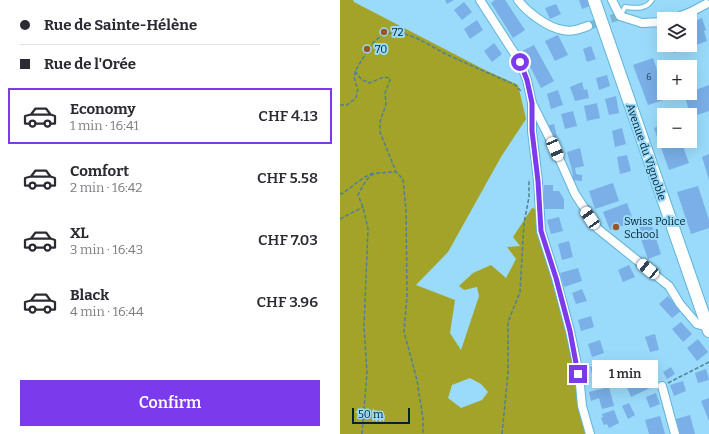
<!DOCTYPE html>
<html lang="en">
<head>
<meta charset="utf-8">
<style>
	:root { --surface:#fff; --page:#f7f7f7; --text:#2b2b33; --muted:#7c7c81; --line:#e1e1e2; --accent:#7c3aed }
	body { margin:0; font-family:Bitter,serif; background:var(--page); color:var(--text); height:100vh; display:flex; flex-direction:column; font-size:15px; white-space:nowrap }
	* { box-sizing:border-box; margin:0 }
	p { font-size:13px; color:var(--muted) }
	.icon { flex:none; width:22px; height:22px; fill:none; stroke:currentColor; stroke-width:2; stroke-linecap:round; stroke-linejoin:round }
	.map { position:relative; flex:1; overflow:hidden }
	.details { display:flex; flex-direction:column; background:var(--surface); width:340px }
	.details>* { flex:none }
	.guide { display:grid; align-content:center; height:88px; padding:0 20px; background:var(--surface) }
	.buttons { position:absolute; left:317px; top:12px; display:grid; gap:8px }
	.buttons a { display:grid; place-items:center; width:40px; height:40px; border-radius:0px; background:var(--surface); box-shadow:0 4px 16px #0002; font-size:20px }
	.scale { position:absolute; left:12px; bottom:10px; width:58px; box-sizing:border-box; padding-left:4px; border:2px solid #002332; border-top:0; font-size:11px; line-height:14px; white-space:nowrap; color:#002332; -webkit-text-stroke:3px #9adbfb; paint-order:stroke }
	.end { position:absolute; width:18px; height:18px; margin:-9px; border:5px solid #7c3aed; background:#fff; box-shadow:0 0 0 2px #fff }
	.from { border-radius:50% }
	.bubble { position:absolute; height:28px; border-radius:0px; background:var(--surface); box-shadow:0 4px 16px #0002; font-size:13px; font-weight:600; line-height:28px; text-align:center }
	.car { position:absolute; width:12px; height:24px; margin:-12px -6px; border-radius:5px; box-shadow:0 0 3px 1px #0007; background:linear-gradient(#fff 24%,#345 0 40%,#fff 0 76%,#345 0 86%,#fff 0) }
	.guide b { display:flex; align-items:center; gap:14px; height:38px; font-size:15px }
	.guide b+b { border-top:1px solid var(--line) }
	.guide i { width:10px; height:10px; background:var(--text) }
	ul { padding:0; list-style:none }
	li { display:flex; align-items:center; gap:12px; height:56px; margin:0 8px 6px; padding:0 12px; border:2px solid transparent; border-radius:0px }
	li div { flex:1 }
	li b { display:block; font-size:15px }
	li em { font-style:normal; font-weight:600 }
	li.active { border-color:var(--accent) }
	li>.icon { width:36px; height:36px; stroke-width:1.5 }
	.primary-button { display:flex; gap:8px; margin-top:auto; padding:8px 20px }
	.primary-button a { flex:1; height:46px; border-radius:0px; background:var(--accent); color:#fff; font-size:16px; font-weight:600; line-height:46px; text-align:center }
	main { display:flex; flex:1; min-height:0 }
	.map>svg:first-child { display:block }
</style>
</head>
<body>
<main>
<section class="details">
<div class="guide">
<b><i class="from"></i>Rue de Sainte-Hélène</b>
<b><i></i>Rue de l'Orée</b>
</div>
<ul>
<li class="active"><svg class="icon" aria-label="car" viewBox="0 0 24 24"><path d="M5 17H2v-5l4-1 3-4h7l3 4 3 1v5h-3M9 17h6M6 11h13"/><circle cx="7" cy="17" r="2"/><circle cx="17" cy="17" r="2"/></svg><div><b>Economy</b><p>1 min · 16:41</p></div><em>CHF 4.13</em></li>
<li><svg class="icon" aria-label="car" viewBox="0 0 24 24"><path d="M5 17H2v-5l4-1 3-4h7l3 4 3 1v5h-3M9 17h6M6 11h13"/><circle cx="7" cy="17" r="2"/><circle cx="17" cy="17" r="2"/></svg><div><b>Comfort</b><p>2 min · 16:42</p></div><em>CHF 5.58</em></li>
<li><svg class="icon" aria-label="car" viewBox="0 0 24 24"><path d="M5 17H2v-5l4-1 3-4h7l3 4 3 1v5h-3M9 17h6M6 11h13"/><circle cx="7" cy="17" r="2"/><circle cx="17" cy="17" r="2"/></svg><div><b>XL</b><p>3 min · 16:43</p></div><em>CHF 7.03</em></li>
<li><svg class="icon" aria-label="car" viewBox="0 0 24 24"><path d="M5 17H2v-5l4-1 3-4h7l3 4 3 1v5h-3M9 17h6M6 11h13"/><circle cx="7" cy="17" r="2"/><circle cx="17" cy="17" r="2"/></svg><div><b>Black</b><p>4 min · 16:44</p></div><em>CHF 3.96</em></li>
</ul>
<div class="primary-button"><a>Confirm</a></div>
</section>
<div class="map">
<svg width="369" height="434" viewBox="0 0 369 434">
	<rect width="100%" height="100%" fill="#9adbfb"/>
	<path fill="#a2a328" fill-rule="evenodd" d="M0 0H13L14 2 145 70 178 85 186 119 161 157 108 252 76 285 115 300 110 333 121 350 139 296 137 287 124 290 119 286 133 273 151 265 166 278 176 259 167 247 180 246 173 237 192 208 199 210 216 278 250 434H0ZM130 378 141 384 148 392 142 400 121 408 108 398 112 385Z"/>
	<path fill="#7aafe7" d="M105 0H114L107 4Z
		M155 0H165L185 30 173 38 151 3Z
		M239 0H247L250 6 242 9Z
		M124 2 132 12 122 20 114 10Z
		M216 4 221 14 210 19 205 8Z
		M362 18 366 30 364 31 367 41 334 53 331 45H350V23Z
		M137 20 143 30 130 39 124 29Z
		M218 35 228 55 215 61 205 41Z
		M154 43 162 54 152 62 144 51Z
		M194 45 214 81 201 88 182 51Z
		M251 46 256 59 247 62 243 49Z
		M313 58 327 99 308 105 293 65Z
		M267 75 270 86 259 90 256 78Z
		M242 82 244 90 247 89 249 98 235 101 230 87Z
		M369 85V111L351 117 344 94 350 93V92Z
		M218 90 223 105 211 109 207 94Z
		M276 96 279 113 269 115 265 99Z
		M257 103 260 118 247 121 244 106Z
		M233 111 237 126 225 129 221 114Z
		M214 124 217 137 210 139 207 126Z
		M324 124V141H341L349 163 329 170 314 128Z
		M282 128 286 144 275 147 272 131Z
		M240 148 244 166 235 168 236 174 242 175V181L232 180 233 174 227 152Z
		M369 154V180L362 157Z
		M287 155 291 171 280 174 277 157Z
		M273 183 279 201 255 209 249 191Z
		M204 185H213V191H219L224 199V209H204Z
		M358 186 369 220V228L351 234 337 192Z
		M287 203 294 222 270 230 263 212Z
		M219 217 223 231 211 234 207 220Z
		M311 223 321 254 308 259 297 228Z
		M229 241 233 257 222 260 218 244Z
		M289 265 295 277 283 282 278 270Z
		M238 268 242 281 224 287 220 273Z
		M242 289 247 301 236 304 232 293Z
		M328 296 341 311 332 318 319 304Z
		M251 316 254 327 241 331 238 320Z
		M341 322 352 334 343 342 332 329Z
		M315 334 319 350 310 352 305 337Z
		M358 339 368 352 357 361 347 348Z
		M260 340 264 353 252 357 248 344Z
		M262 364 265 375 253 378 250 367Z
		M331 367 335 374 327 379 323 372Z
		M301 368 310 388 291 397 282 376Z
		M366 369 369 380 358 383 355 373Z
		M343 381 346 391 334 396 330 385Z
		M269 387 274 406 262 409 259 398 251 401 249 392Z
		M316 393 320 404 310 408 306 397Z
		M369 398V421L361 401Z
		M289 403 295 415 288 419 282 406Z
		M274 410 279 423 269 428 267 424 264 425 261 418 263 417 262 414Z
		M350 415 355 434H340L336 419Z
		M320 416 325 434H309L305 420Z"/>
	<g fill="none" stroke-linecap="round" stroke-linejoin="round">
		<path stroke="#7bb6d3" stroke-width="8" stroke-dasharray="8 4" stroke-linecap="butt" d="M248 26 280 16"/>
		<g stroke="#60b3da" stroke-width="6">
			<path id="lane" d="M280 16 285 7C295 8 306 10 312 0"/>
		</g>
		<g stroke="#60b3da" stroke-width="10">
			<path id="street" d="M140 0 180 62 187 80 192 103 215 149 235 194 258 229 329 286 340 304 357 324 368 327
				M178 0C187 12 208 28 223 30 232 32 240 29 248 26
				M272 0 280 16 302 23 324 22
				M333 19 351 12 366 4
				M192 104V131L198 181 201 231 216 278 230 331 239 374 242 406 250 434
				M322 386 335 434"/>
		</g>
		<g stroke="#60b3da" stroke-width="14">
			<path id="secondary" d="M254 0 369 331"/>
		</g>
		<path stroke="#4e8097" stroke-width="1.5" stroke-dasharray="4 2" stroke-linecap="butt" d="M15 71 21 79 29 83 44 77 50 78V80L45 93 46 104 40 122V132L56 172
			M0 105H7L16 98 18 88C10 75 17 68 25 55 31 44 38 35 51 33 71 31 91 47 108 55 130 65 152 75 174 84L181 91
			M0 193 2 194 23 178 33 173
			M0 219 23 207
			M328 383 369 362
			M22 434 27 373 24 326 28 229 23 207 18 195C30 172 30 173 56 172L63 179 66 210 67 295 64 332 77 380 83 419V434
			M162 434 168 373V322L180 292 184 223 189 197V179"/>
		<use href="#lane" stroke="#fff" stroke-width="4"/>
		<use href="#street" stroke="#fff" stroke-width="8"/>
		<use href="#secondary" stroke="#fff" stroke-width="12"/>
	</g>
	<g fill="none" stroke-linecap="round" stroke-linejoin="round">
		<path stroke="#7c3aed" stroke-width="5" d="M180 62 187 80 192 103V131L198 181 201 231 216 278 230 331 238 374"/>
	</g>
	<g fill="#995429" stroke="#9adbfb" stroke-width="1.5">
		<circle cx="44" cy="32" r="4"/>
		<circle cx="27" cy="49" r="4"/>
		<circle cx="276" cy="227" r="4"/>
	</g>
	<g text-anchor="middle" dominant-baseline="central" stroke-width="4" stroke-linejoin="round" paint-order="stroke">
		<g font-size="9" fill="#1e465f">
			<text x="309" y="77">6</text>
		</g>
		<g font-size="11" fill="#002332" stroke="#9adbfb" text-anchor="start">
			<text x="52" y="32">72</text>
			<text x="35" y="49">70</text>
			<text x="284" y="221">Swiss Police<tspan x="284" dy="13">School</tspan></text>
		</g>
		<g font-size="11" fill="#002332" stroke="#9adbfb">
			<text transform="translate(306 152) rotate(71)">Avenue du Vignoble</text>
		</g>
	</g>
</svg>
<div class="buttons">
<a><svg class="icon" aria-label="layers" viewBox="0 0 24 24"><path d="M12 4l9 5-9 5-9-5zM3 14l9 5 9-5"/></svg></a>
<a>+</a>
<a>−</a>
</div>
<div class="scale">50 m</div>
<i class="end from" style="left:180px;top:62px"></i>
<i class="end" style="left:238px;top:374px"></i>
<div class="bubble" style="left:252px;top:360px;width:66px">1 min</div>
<i class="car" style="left:215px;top:149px;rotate:157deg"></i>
<i class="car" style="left:250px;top:218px;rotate:326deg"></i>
<i class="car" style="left:308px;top:269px;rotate:309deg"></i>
</div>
</main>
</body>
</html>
